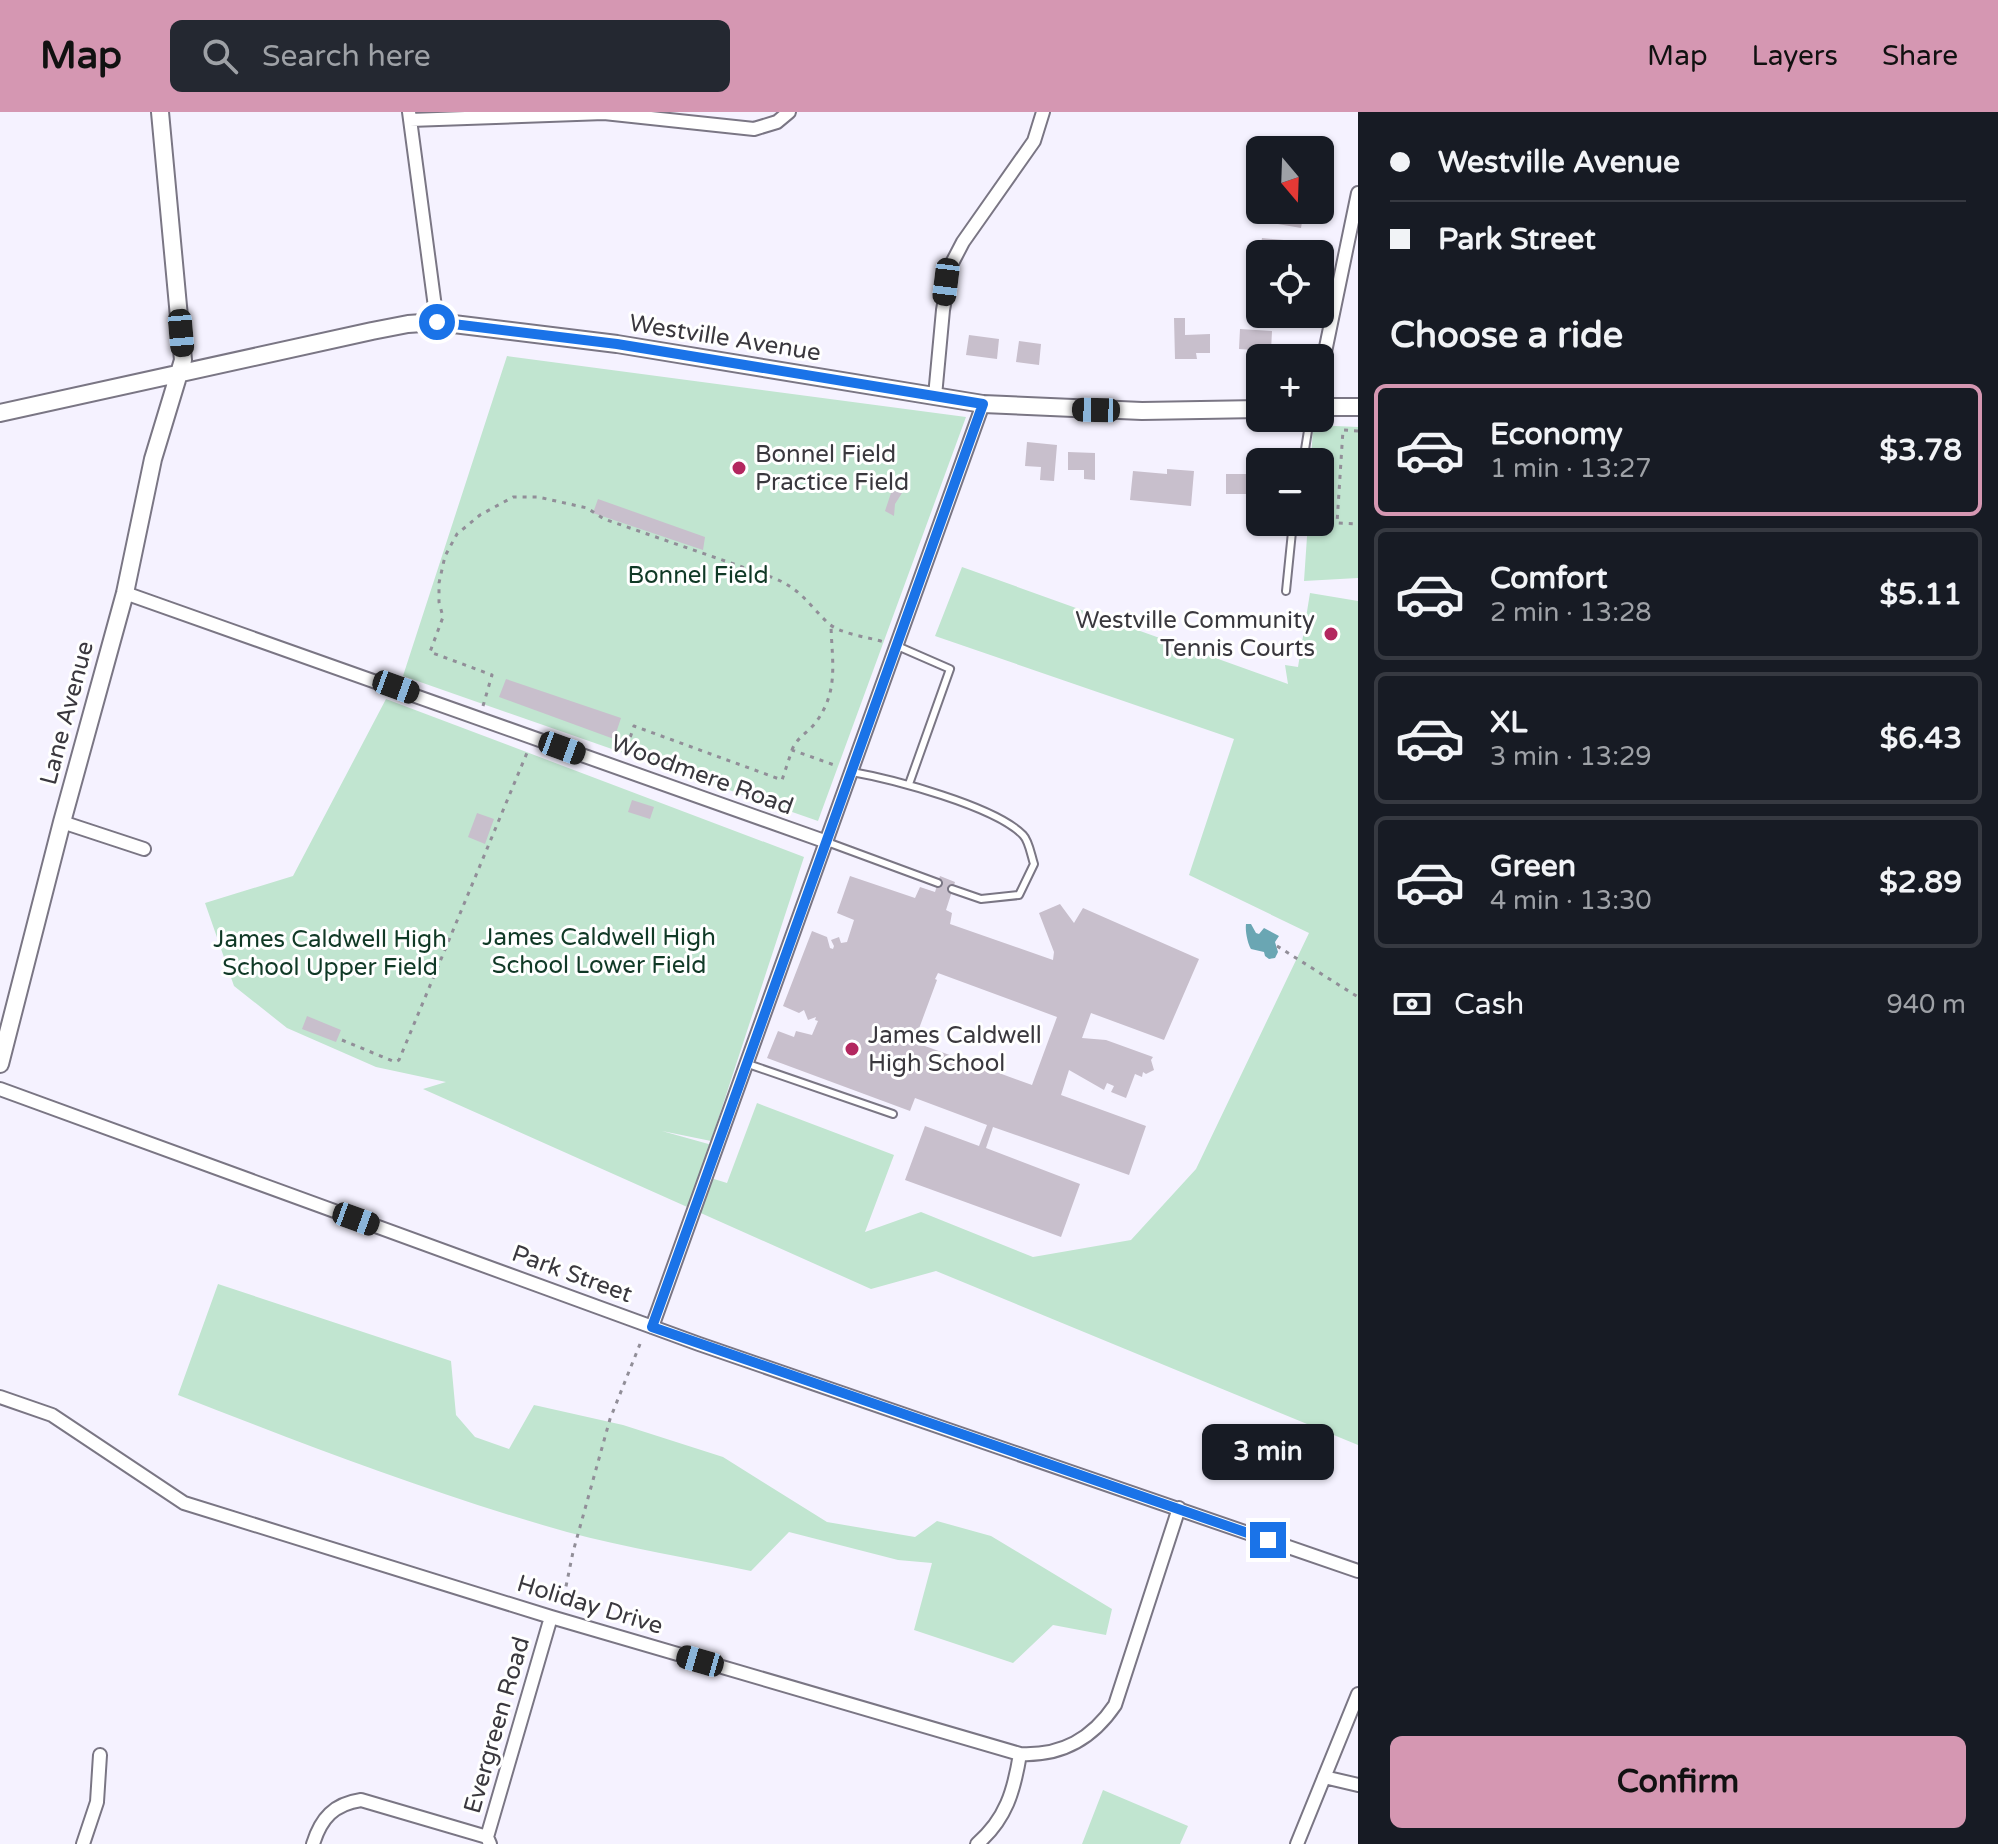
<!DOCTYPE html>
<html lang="en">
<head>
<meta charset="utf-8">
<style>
	:root { --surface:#171b24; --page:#242831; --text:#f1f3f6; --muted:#9ea1a6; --line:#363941; --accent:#d597b2 }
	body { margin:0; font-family:"Varela Round",sans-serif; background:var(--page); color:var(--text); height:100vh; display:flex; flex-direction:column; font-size:30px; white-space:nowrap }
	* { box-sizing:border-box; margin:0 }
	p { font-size:26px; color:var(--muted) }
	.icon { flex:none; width:44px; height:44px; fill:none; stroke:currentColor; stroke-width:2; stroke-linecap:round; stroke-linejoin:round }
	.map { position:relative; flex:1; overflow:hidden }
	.side { display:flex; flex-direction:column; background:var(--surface); width:640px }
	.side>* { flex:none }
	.banner { display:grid; align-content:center; height:176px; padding:0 32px; background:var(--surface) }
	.needle { width:52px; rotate:161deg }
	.fabs { position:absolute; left:1246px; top:24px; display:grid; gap:16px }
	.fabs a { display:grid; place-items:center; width:88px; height:88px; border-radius:12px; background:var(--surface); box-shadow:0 2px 6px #0004; font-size:40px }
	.end { position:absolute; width:36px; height:36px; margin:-18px; border:10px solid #1a73e8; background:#fff; box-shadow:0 0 0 4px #fff }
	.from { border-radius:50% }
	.bubble { position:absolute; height:56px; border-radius:12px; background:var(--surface); box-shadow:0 2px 6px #0004; font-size:26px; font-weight:700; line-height:56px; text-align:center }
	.car { position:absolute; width:24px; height:48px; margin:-24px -12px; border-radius:10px; box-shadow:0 0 6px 2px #0007; background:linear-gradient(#222 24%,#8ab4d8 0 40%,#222 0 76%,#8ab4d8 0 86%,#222 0) }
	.banner b { display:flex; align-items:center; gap:28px; height:76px; font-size:30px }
	.banner b+b { border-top:2px solid var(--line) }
	.banner i { width:20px; height:20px; background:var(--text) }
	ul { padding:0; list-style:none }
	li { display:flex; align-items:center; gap:24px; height:132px; margin:0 16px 12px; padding:0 16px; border:4px solid var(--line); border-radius:12px }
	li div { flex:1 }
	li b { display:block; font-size:30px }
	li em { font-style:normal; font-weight:700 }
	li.selected { border-color:var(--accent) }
	li>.icon { width:72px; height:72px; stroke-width:1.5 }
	h2 { padding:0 32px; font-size:36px; line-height:96px }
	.pay { display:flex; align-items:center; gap:20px; height:88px; padding:0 32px; font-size:30px }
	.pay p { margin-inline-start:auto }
	.cta { display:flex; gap:16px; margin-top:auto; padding:16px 32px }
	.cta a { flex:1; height:92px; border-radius:12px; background:var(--accent); color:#111; font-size:32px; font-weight:700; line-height:92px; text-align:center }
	header { display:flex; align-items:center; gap:48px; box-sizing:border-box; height:112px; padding:0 40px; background:var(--accent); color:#111 }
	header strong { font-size:38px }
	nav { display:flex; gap:44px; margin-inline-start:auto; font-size:28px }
	.search { width:560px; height:72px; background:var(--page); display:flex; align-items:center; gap:20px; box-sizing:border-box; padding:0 28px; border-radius:12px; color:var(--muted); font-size:30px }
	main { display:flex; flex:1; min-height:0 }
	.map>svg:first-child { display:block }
</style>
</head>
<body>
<header>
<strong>Map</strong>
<div class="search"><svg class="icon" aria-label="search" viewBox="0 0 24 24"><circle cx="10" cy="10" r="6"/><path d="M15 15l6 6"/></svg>Search here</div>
<nav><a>Map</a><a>Layers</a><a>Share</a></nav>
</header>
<main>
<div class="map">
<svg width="1358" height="1732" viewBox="0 0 1358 1732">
	<rect width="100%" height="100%" fill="#f5f2ff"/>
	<path fill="#c1e5d0" d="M507 244 966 305 818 709 403 564Z
		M1313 313 1358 315V466L1304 469 1308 410H1320V350H1311Z
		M962 455 1288 572 1285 553 1298 555 1310 481 1358 489V1333L936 1159 871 1177 423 977 446 970 376 955 287 916 234 874 205 791 293 764 386 587 804 745 711 1029 662 1019 712 1033 701 1063 727 1071 757 991 894 1043 865 1120 921 1100 1033 1145 1131 1128 1196 1057 1309 821 1189 763 1234 627 935 524Z
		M218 1172 451 1249 456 1303 475 1325 509 1337 534 1293 623 1313 723 1345 827 1410 915 1425 937 1409 991 1424 1112 1497 1106 1523 1053 1513 1013 1551 914 1518 932 1451 898 1448 789 1420 751 1459C690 1446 627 1436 567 1420 435 1383 306 1333 178 1283Z
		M1103 1678 1188 1714 1180 1732H1082Z"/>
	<path fill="#6aa6b3" d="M1246 812H1251L1256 821 1259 822 1264 816 1279 824 1275 830 1278 840 1275 846 1269 847 1265 844 1264 840 1251 837C1248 832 1245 820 1246 812Z"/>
	<path fill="#c8bfcc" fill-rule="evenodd" d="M1274 98H1304L1301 116 1272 111Z
		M1262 126 1295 129 1293 142H1259Z
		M1174 206H1185V223L1210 222V241H1196L1197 247H1175Z
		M1240 217 1272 219 1271 239 1239 237Z
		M969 223 999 227 997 247 966 243Z
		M1019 229 1041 232 1039 253 1016 250Z
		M1027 330 1057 333 1054 369 1040 368 1041 355 1025 354Z
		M1068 340 1095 341V368L1084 367V358H1068Z
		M1167 357 1194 359 1191 394 1130 388 1133 359 1167 362Z
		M1226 362H1260V382H1226Z
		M892 378 902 381 895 392 894 404 885 399Z
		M598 387 705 425 703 438 593 401Z
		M506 567 621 606 614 627 499 585Z
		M632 688 654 695 650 707 628 700Z
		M477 701 494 707 485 732 468 725Z
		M850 764 915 786 920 775 935 780 940 764 955 770 946 798 952 801 950 812 1053 848 1054 840 1039 801 1060 792 1074 811 1083 796 1199 847 1164 928 1091 901 1082 926 1106 928 1153 945 1151 948 1154 958 1146 962 1143 960 1142 965 1135 962 1126 986 1111 980 1114 974 1107 971 1104 978 1069 958 1061 983 1146 1014 1129 1063 993 1015 986 1036 1080 1072 1061 1125 905 1068 925 1014 979 1034 987 1013 915 986 910 999 767 946 778 919 794 925 796 919 812 923 818 909 815 908 816 905 808 908 804 898 799 901 783 894 812 819 827 825 830 836 833 837 834 834 831 828 839 825 841 831 847 830 854 808 837 801ZM938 861 1057 905 1032 973 914 930 937 868 935 867Z
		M307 904 341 918 336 930 302 917Z"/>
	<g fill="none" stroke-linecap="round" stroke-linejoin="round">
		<g stroke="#7a7684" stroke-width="10">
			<path id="service" d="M1303 350 1310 306
				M1286 479 1293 410
				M895 533 950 557 909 672
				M852 660C892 667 995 694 1023 723 1029 729 1031 743 1034 752L1019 783 981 787 952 777
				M827 730 938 771
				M748 952 893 1002"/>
		</g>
		<g stroke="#7a7684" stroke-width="16">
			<path id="minor" d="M409 0 437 210
				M410 8 604 1 754 17 777 10 789 0
				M1320 264 1358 81
				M935 284 943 198 951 153 963 130 1034 29 1043 0
				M125 481 827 730
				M62 710 144 737
				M0 977 699 1232 1358 1459
				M652 1215C764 908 871 599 983 292
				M0 1285 52 1303 184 1391 551 1505 1020 1642C1062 1644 1092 1627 1115 1593L1179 1396
				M1324 1665 1358 1673
				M83 1732 97 1690 100 1643
				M313 1732C321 1706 334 1692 361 1688L487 1725
				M490 1732 487 1725 551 1505
				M977 1732C1006 1707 1014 1679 1020 1642
				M1297 1732 1358 1582"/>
		</g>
		<g stroke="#7a7684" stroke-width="20">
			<path id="tertiary" d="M1320 295H1358
				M0 301 372 219 408 212 437 210 617 232 983 292 1142 299 1260 297
				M0 952 62 710 125 481 153 347 183 248 160 0"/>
		</g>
		<path stroke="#918e98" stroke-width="3" stroke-dasharray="4 6" stroke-linecap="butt" d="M1358 319 1343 318 1337 411 1358 412
			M483 594 492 563 430 540 443 505 439 490V471L445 444 457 422 480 403 513 385H538L587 396 604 407 774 466C802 478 808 492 828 511 840 522 868 525 884 530
			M792 638C796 626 809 620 816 610 839 579 832 550 831 514
			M624 644 634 614 782 668 792 638 837 654
			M1277 834 1358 885
			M342 928 395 950 399 948 529 636
			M562 1494 573 1440 610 1307 642 1227"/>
		<use href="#service" stroke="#fff" stroke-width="6"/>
		<use href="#minor" stroke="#fff" stroke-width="12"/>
		<use href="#tertiary" stroke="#fff" stroke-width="16"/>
	</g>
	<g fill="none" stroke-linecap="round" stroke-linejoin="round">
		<path stroke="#1a73e8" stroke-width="10" d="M437 210 617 232 983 292C870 599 764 908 652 1215L1268 1428"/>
	</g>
	<g fill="#b3275f" stroke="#fff" stroke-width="3">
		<circle cx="739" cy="356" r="8"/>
		<circle cx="1331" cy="522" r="8"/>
		<circle cx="852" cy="937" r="8"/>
	</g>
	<g text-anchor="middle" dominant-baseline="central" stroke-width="6" stroke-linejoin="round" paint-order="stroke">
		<g font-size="24" fill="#3a383e" stroke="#fff">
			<text transform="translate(725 226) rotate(9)">Westville Avenue</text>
			<text transform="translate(67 601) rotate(-75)">Lane Avenue</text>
			<text transform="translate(702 663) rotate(20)">Woodmere Road</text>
			<text transform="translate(572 1162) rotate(20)">Park Street</text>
			<text transform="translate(590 1493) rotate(17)">Holiday Drive</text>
			<text transform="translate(497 1613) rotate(-74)">Evergreen Road</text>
		</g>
		<g font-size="24" fill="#3a383e" stroke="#fff" text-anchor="start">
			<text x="755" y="342">Bonnel Field<tspan x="755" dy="28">Practice Field</tspan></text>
			<text x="1315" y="508" text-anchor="end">Westville Community<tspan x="1315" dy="28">Tennis Courts</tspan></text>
			<text x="868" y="923">James Caldwell<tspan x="868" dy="28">High School</tspan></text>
		</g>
		<g font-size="24" fill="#103926" stroke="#fff">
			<text x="698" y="463">Bonnel Field</text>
			<text x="599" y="825">James Caldwell High<tspan x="599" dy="28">School Lower Field</tspan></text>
			<text x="330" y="827">James Caldwell High<tspan x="330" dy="28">School Upper Field</tspan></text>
		</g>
	</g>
</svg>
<div class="fabs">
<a><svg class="needle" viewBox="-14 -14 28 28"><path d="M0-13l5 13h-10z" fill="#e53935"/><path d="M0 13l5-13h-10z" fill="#9ea1a6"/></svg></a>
<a><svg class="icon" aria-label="locate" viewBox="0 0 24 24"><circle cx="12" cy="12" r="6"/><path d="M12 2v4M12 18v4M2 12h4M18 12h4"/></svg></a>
<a>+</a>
<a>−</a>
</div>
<i class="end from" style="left:437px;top:210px"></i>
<i class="end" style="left:1268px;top:1428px"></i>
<div class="bubble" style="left:1202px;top:1312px;width:132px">3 min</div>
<i class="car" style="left:946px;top:170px;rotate:187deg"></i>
<i class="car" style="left:181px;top:221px;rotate:175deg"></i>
<i class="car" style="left:1096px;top:298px;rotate:271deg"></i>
<i class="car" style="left:396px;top:575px;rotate:110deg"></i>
<i class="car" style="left:562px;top:636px;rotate:110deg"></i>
<i class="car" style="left:356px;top:1107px;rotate:110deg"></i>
<i class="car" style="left:700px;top:1549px;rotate:286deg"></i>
</div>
<section class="side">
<div class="banner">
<b><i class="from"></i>Westville Avenue</b>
<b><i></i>Park Street</b>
</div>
<h2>Choose a ride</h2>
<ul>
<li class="selected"><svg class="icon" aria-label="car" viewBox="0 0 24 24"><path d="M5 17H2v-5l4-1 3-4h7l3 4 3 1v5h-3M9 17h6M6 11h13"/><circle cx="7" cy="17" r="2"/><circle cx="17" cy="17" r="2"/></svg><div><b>Economy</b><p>1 min · 13:27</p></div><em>$3.78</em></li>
<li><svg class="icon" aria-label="car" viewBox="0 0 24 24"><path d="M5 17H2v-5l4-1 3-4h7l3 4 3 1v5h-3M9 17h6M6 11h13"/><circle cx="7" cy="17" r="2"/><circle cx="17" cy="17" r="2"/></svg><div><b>Comfort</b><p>2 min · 13:28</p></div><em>$5.11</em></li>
<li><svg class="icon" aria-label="car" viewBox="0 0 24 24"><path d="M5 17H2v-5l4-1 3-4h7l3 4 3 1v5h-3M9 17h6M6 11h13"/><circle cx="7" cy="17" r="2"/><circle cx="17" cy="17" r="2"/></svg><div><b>XL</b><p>3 min · 13:29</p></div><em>$6.43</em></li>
<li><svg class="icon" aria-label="car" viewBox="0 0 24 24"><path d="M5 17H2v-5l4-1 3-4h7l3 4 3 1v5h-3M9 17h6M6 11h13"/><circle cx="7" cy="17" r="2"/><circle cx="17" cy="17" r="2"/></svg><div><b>Green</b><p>4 min · 13:30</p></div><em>$2.89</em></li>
</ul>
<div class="pay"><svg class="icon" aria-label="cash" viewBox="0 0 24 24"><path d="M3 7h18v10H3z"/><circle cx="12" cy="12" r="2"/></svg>Cash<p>940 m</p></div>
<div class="cta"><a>Confirm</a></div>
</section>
</main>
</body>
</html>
